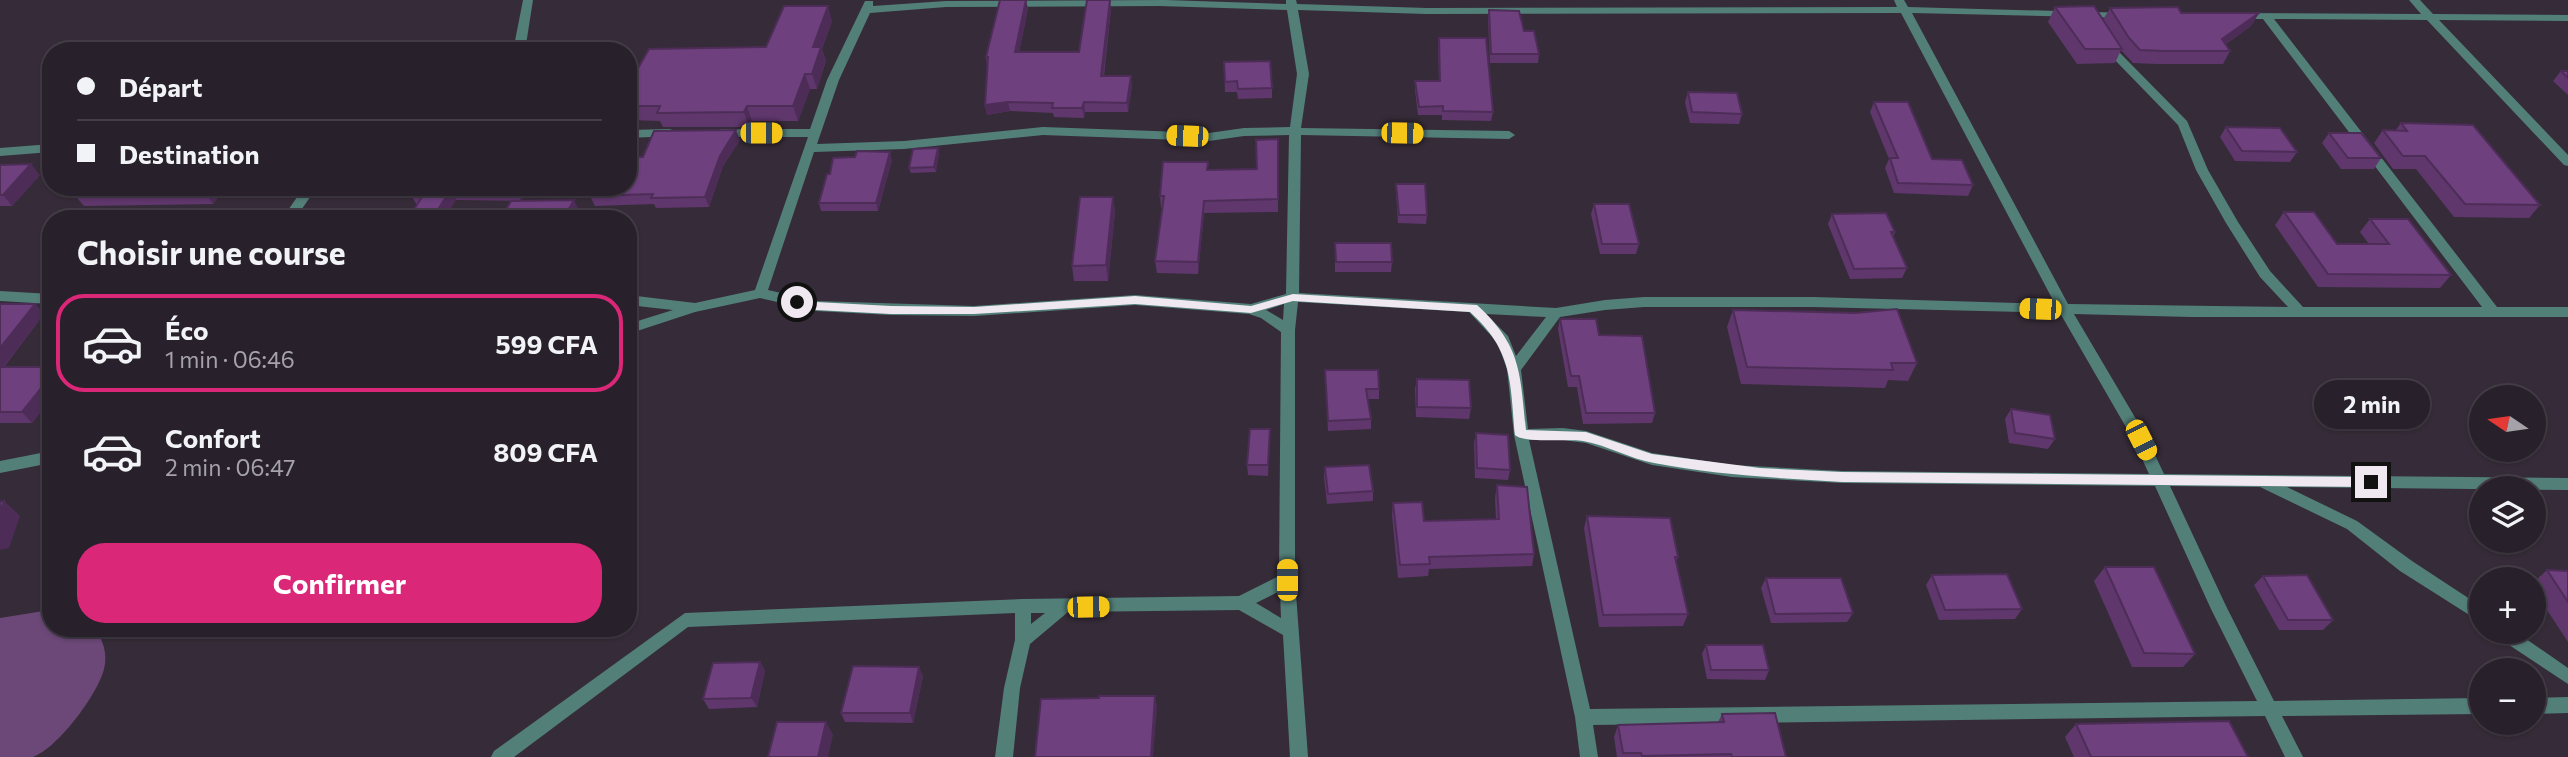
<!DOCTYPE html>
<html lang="fr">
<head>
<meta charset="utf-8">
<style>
	:root { --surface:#28212b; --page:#302933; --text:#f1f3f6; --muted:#a5a3a9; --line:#443e47; --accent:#db2777 }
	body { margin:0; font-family:Commissioner,sans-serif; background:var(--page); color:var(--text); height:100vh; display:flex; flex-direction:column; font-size:26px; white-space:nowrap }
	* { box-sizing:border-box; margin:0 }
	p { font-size:23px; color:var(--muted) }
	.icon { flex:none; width:38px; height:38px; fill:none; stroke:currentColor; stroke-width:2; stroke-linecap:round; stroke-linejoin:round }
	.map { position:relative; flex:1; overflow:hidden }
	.drawer { position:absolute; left:42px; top:210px; width:595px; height:427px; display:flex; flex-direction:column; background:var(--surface); border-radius:28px; box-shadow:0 2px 5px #0004,0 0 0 2px var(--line) }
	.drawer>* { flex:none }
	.guide { position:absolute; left:42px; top:42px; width:595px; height:154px; border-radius:28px; box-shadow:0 2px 5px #0004,0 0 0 2px var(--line); display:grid; align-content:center; height:154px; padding:0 35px; background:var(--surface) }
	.needle { width:46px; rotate:283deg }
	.buttons { position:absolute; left:2469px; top:385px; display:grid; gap:14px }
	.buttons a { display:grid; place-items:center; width:77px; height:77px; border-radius:50%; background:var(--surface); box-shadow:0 2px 5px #0004,0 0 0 2px var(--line); font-size:35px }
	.end { position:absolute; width:32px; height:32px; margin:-16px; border:9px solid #efe8f1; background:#111; box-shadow:0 0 0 4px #111 }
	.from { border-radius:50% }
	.bubble { position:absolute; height:49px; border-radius:24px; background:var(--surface); box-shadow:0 2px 5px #0004,0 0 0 2px var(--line); font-size:23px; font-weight:700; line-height:49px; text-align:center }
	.car { position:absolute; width:21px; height:42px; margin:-21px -10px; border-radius:9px; box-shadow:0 0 5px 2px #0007; background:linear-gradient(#f5c518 24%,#345 0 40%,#f5c518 0 76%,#345 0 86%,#f5c518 0) }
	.guide b { display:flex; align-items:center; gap:24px; height:66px; font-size:26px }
	.guide b+b { border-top:2px solid var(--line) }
	.guide i { width:18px; height:18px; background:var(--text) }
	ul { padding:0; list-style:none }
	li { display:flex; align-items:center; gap:21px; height:98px; margin:0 14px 10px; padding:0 21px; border:4px solid transparent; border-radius:28px }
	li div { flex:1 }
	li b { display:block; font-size:26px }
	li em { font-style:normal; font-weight:700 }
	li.selected { border-color:var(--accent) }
	li>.icon { width:63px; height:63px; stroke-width:1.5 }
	h2 { padding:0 35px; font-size:32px; line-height:84px }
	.cta { display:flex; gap:14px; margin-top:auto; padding:14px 35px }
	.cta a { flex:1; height:80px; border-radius:28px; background:var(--accent); color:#fff; font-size:28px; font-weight:700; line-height:80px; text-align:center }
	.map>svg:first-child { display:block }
</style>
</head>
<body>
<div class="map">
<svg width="2568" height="757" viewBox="0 0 2568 757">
	<rect width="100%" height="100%" fill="#362c39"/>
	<path fill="#6b4877" d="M50 610 51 628H94C103 638 108 655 104 669 98 694 58 748 33 757 24 757 9 757 0 757V618Z"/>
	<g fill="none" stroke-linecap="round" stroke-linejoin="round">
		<path fill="#537f79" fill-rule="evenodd" d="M523 0H533L525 51H513Z
			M1166 0 1286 4V0H1296L1297 4 1427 8 1897 7 1894 0H1904L1908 7 2129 13 2130 15 2125 18 1912 13 2068 304 2288 307 2260 277 2226 223 2196 170 2178 125 2112 57 2102 42 2104 40H2112L2120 53 2187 121 2208 170 2238 222 2270 271 2303 307H2482L2263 19H2240L2235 16 2240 13 2421 14 2409 0H2420L2433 14 2568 15V21L2439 20 2568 155V166L2564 165 2427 20 2274 19 2497 307H2568V317H2191L2074 314 2146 436 2164 474 2568 478V490L2287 487 2357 521 2412 561 2482 607V623L2400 571 2347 529 2260 487 2170 486 2226 606 2274 701 2482 698V714L2282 716 2303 757H2285L2265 716 1593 725 1598 757H1580L1575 717 1514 435 1507 369 1497 342 1469 312 1298 302 1295 330V580L1308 757H1290L1283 635 1239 610 1068 612 1030 644 1020 688 1013 757H995L1004 688 1015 640V613L688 627 514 757H491L494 751 685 613 1023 599 1239 596 1279 576 1281 332 1261 318 1249 314 1135 305 974 316 891 315 816 311 760 298 695 312 628 334V324L673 310 628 305V295L695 303 755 290 808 137H721L715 133 721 129H810L827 80 865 1H873V6L946 1ZM1159 6 1287 10 1297 74 1290 127 1244 128 1209 133 1043 127 904 141 817 144 839 80 870 13 946 7ZM1298 10 1427 14 1901 13 2055 304 1813 297H1644L1605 300 1556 308 1299 293 1301 135 1509 139 1515 135 1509 131 1301 128 1309 74ZM1043 135 1209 141 1244 136 1289 135 1286 294 1251 304 1135 295 974 306 816 301 768 290 814 152 904 149ZM1284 304 1283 320 1266 310ZM1644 307H1813L2060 313 2134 441 2149 474 1842 471 1732 465 1652 453 1586 431 1563 428 1528 429 1521 370 1560 317 1605 310ZM1486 314 1546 317 1516 356 1508 336ZM1529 440H1563L1586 443 1652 465 1732 477 1842 483 2155 486 2211 609 2257 701 1590 709ZM1280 591 1281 618 1256 603ZM1031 613H1045L1031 624Z
			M669 129 673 130V136L628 138V130Z
			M51 144V152L0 156V148Z
			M304 187H317L295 219H282Z
			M0 291 51 294V304L0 301Z
			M51 451V463L0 473V461Z
			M2495 632H2516L2568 668V684L2497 637Z
			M2568 697V713L2534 714V698Z"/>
	</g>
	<path fill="#5f376c" d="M1026 0 1028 9 1019 52H1079L1111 9 1104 76 1132 86 1128 112H1085L1084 118 1054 117 1053 113 1010 111 987 115 985 105 987 67 986 57Z
		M2055 7 2103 20 2110 8 2181 13H2259L2251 26 2226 44 2230 51 2223 64H2157L2133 63 2121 50 2115 63 2077 64 2048 22Z
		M1489 10 1524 31 1539 54 1538 63H1490L1488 19Z
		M832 21 822 49 826 61 817 89H810L798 121H752L749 127H663L660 121 628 120V106Z
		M1439 38 1493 112 1491 121 1442 120V115H1418L1415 90V81H1439L1438 47Z
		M1224 62 1272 88V98L1238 99 1237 92H1225Z
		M2561 71H2568V95L2553 81Z
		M1688 92 1742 114 1739 124 1690 123 1685 102Z
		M1874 102 1932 159 1973 185 1968 196 1894 193 1885 168 1889 159 1870 112Z
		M2401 123 2540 205 2529 218 2454 217 2416 169H2393L2374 143 2383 130 2395 131Z
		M2226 127 2297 152 2290 162 2235 161 2220 137Z
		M2329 133 2381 158 2374 169H2341L2322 143Z
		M1278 139V212L1204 213 1198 274 1157 273 1155 261 1162 208H1161L1160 196 1208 162V170L1256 169Z
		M740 140 723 166 709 207 656 208 654 204 595 206 590 196 643 157Z
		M938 148 939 153 936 172 911 173 909 168Z
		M892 160 878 211H821L819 203 830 174Z
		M0 165 40 175 12 206H0Z
		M1396 184 1427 215 1426 224 1398 223 1396 192Z
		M226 187 213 204 84 206 72 192Z
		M419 187H529L521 201 456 200 417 205 412 197Z
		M1113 197 1115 212 1108 281H1074L1072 266Z
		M1594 204 1639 244 1636 254H1600L1591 214Z
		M2284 212 2337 244H2369L2360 232 2370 219 2451 275 2440 288 2318 287 2275 225Z
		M1832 214 1895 232 1893 237 1907 268 1902 278 1850 279 1828 224Z
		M1335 243 1392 262 1391 272H1335Z
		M0 304H35L44 314 4 367 51 376V399L32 423H0Z
		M1733 310 1917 363 1908 381 1888 380 1885 388 1741 384 1727 327Z
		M1560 319 1599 335 1655 413 1652 423 1583 424 1577 387H1568L1558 329Z
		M1325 370 1379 389V399H1368L1371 419V429L1328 431Z
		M1417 379 1471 408 1469 419 1416 417 1415 389Z
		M2011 409 2055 439 2048 449 2009 443 2005 419Z
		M1270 429 1268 476 1248 475 1247 465Z
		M1476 433 1510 470 1508 480 1475 478 1474 443Z
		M1325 467 1373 491V501L1327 504 1324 477Z
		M1497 485 1534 554 1532 566 1429 569 1428 576 1398 578 1392 515 1393 503 1424 521 1496 519 1495 498Z
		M1587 516 1678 557 1676 561 1688 614 1683 626 1599 627 1584 528Z
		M2105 567 2195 654 2183 667H2132L2094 581Z
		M2547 570 2568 571V642L2534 590V582Z
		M1932 575 2022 609 2015 619 1939 620 1926 585Z
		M2263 576 2333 620 2323 630H2279L2254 585Z
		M1766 578 1853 613 1847 622 1771 623 1761 588Z
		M1706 645 1769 670 1765 680 1707 679 1702 654Z
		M760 662 765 671 757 707 709 709 703 699Z
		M923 676 913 723 845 722 841 713Z
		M1722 714 1786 757H1617L1614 737 1618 725 1718 722Z
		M2076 724 2248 757H2074L2065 737Z"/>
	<path fill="#4d2d58" d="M1026 0 1028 9 1017 62 1015 52Z
		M1110 0 1111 9 1102 86 1101 76Z
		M828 6 832 21 822 49 826 61 817 89 812 74 813 47Z
		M2259 13 2251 26 2214 52 2222 39Z
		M805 74 810 89 798 121 793 106Z
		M1131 76 1132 86 1128 112 1127 103Z
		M1008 102 1010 111 987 115 985 105Z
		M1084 102 1085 112 1084 118 1082 108Z
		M747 106 752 121 749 127 744 112Z
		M736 130 740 140 723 166 709 207 705 197 720 156Z
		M938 148 939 153 936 172 934 167Z
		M890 152 892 160 878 211 876 203Z
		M31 164 40 175 12 206 3 195Z
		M205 187H226L213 204 203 190Z
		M517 187H529L521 201 515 190Z
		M451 189 456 200 444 219H432Z
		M1113 197 1115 212 1108 281 1106 265Z
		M574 200 579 211 574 219H563Z
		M1204 201V213L1198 274V262Z
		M35 304 44 314 0 371V348Z
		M51 376V399L32 423 22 412Z
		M4 501 20 516 9 548 0 550V512Z
		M760 662 765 671 757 707 751 698Z
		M919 667 923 676 913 723 910 713Z
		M1155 696 1157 707 1153 757H1151Z
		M826 722 833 735 828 757H818Z"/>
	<path fill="#6e407e" stroke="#4d2d58" stroke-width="2" d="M1000 0H1026L1015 52H1079L1087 0H1110L1101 76H1131L1127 103 1084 102 1082 108H1052L1053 103 1008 102 985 105 988 57H986Z
		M784 6H828L813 47H821L812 74H805L793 106H747L744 112 657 113 660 106H628V86L649 49 766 47Z
		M2094 6 2122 49H2085L2055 7Z
		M2178 7 2181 13H2259L2222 39 2230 51H2164L2140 50 2129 38 2110 8Z
		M1489 10 1519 11 1524 31H1534L1539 54H1491Z
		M1439 38H1486L1493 112 1443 111V106L1419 107 1415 81H1440Z
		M1270 61 1272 88 1238 89 1237 81 1225 82 1224 62Z
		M2561 71H2568V78Z
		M1688 92 1737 93 1742 114 1692 112Z
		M1874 102H1908L1932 159 1962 160 1973 185 1898 183 1890 158H1898Z
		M2401 123 2473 125 2540 205 2465 204 2425 156H2403L2383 130 2407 131Z
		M2226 127 2280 128 2297 152 2242 151Z
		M736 130 720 156 705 197 651 198 653 194 590 196 594 187H628V157H643L654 131Z
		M2329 133H2361L2381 158H2348Z
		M1278 139V199L1204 201 1198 262 1155 261 1164 196H1160L1163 162H1208L1207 170 1257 169 1256 140Z
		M938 148 934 167 909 168 913 149Z
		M857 151 890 152 876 203H819L827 174H830L833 158 855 157Z
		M31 164 3 195H0V165Z
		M1396 184H1425L1427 215H1399Z
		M76 187H205L203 190 72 192Z
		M419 187H517L515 190 451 189 432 219H408L422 197H412Z
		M1080 197H1113L1106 265 1072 266Z
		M574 200 563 219H501L511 201Z
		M1594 204H1629L1639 244H1602Z
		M2284 212H2314L2337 244H2389L2370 219H2408L2451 275 2328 274Z
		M1886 213 1895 232H1891L1907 268 1854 269 1832 214Z
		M1335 243H1391L1392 262H1336Z
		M0 304H35L0 348Z
		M1897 309 1917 363H1891L1893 370 1747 367 1733 310 1856 313Z
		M1560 319H1596L1599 335 1642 336 1655 413H1586L1579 376H1571Z
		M0 367H51V376L22 412H0Z
		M1325 370H1378L1379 389H1366L1371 419 1328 421Z
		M1417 379 1469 380 1471 408 1417 407Z
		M2011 409 2050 415 2055 439 2015 433Z
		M1250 429H1270L1268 465H1247Z
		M1476 433 1508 435 1510 470 1477 468Z
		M1369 465 1373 491 1328 494 1325 467Z
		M1497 485 1527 487 1534 554 1429 557 1430 564 1400 565 1393 503 1422 502 1424 521 1499 519Z
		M4 501 0 512V502Z
		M1587 516 1670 518 1678 557H1675L1688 614 1603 615Z
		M2105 567H2154L2195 654 2144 653Z
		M2547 570 2568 571V602Z
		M2007 574 2022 609 1945 610 1932 575Z
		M2307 575 2333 620H2288L2263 576Z
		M1766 578H1841L1853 613 1775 614Z
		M1706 645H1763L1769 670H1711Z
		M760 662 751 698 703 699 713 663Z
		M853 666 919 667 910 713H841Z
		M1099 696H1155L1151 757H1035L1041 699 1099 698Z
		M1775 713 1786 757H1732L1731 754 1642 756 1641 753H1623L1618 725 1724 722 1722 714Z
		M2229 721 2248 757H2091L2076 724Z
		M777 722H826L818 757H768Z"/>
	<path fill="#efe8f1" d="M1293 294 1477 305C1522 346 1520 374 1526 430L1586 432 1652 454 1760 468 1842 472 2371 477 2377 482 2371 487 1842 482C1779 478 1716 475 1654 463 1630 459 1607 445 1583 441 1568 439 1522 443 1515 435 1510 380 1513 351 1470 312L1293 301 1251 313 1135 304 974 314H891L816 310 792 302 797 298 816 302 891 306 974 307 1135 296 1251 306Z"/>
</svg>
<div class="buttons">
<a><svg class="needle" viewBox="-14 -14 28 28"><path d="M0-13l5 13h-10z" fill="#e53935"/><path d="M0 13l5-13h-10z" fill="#a5a3a9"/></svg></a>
<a><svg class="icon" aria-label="layers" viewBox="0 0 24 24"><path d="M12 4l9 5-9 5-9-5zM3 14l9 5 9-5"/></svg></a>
<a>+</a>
<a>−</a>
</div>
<i class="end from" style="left:797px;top:302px"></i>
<i class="end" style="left:2371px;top:482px"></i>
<div class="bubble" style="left:2314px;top:380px;width:116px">2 min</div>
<i class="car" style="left:761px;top:133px;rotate:90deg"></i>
<i class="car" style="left:1402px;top:133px;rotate:91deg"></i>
<i class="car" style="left:1187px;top:136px;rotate:272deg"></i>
<i class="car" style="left:2040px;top:309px;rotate:272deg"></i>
<i class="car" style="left:2141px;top:440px;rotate:153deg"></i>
<i class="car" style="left:1287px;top:580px;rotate:0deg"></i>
<i class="car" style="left:1088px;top:607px;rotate:89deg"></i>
<div class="guide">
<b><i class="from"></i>Départ</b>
<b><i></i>Destination</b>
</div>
<section class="drawer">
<h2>Choisir une course</h2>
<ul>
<li class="selected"><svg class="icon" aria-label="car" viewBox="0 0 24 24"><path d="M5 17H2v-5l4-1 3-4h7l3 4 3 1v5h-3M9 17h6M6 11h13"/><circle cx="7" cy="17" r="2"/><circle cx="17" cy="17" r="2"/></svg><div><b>Éco</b><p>1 min · 06:46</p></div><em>599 CFA</em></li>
<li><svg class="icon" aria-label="car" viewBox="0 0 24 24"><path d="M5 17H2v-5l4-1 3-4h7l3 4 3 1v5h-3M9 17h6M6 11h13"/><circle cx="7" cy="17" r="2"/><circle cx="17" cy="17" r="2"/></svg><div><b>Confort</b><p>2 min · 06:47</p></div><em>809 CFA</em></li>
</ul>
<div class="cta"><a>Confirmer</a></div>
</section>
</div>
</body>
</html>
